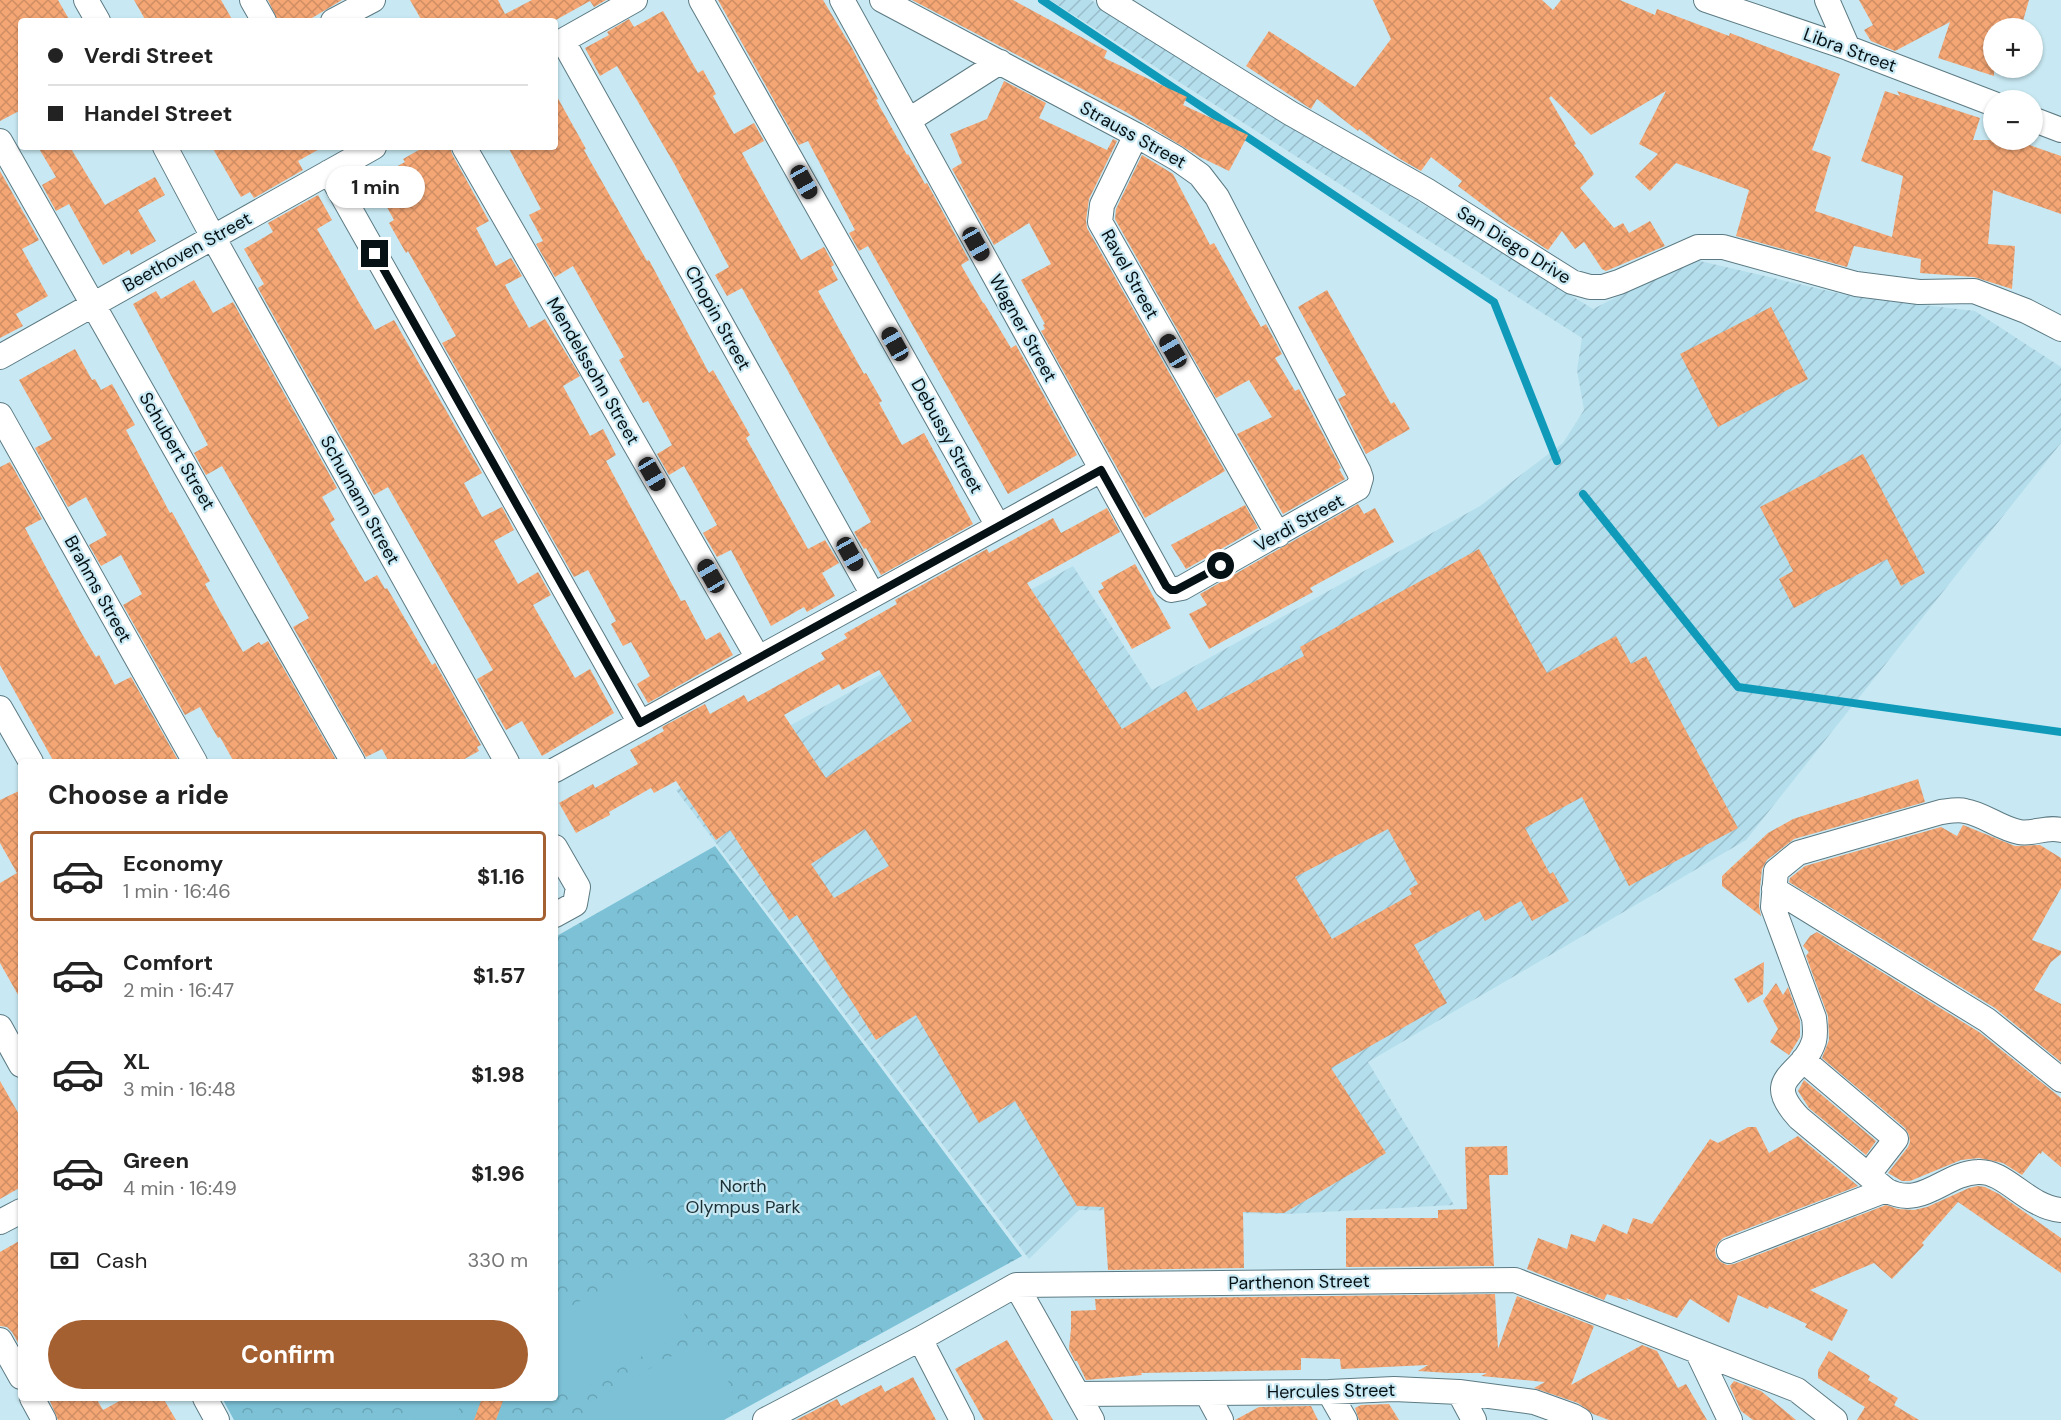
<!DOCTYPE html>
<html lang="en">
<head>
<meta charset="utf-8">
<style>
	:root { --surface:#fff; --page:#f6f6f6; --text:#222; --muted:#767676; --line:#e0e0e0; --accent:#a46031 }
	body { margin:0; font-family:"DM Sans",sans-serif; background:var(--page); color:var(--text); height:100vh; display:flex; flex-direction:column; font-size:22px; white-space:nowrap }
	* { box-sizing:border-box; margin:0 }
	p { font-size:20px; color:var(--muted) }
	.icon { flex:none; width:33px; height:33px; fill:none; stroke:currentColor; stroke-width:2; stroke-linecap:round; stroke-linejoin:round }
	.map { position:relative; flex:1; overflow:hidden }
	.sheet { position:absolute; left:18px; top:759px; width:540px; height:642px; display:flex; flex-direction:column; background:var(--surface); border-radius:6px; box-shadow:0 2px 4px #0004 }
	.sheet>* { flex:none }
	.hud { position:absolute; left:18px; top:18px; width:540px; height:132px; border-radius:6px; box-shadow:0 2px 4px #0004; display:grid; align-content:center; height:132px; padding:0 30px; background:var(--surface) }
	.fabs { position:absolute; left:1983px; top:18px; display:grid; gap:12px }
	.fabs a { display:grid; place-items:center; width:60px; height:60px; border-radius:50%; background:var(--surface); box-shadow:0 2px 4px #0004; font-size:30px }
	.end { position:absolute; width:27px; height:27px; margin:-14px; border:8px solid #061115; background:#fff; box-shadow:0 0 0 3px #fff }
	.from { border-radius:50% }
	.bubble { position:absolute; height:42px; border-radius:21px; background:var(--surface); box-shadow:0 2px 4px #0004; font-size:20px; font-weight:700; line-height:42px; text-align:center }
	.car { position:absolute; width:18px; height:36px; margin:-18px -9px; border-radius:8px; box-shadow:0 0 4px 2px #0007; background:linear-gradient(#222 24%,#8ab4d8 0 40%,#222 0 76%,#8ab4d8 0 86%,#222 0) }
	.hud b { display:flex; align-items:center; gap:21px; height:57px; font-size:22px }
	.hud b+b { border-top:2px solid var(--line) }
	.hud i { width:15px; height:15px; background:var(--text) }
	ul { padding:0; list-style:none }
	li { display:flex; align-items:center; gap:18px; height:90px; margin:0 12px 9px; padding:0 18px; border:3px solid transparent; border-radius:6px }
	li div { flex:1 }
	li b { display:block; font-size:22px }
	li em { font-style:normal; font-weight:700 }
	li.active { border-color:var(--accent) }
	li>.icon { width:54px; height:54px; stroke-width:1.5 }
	h2 { padding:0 30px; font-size:27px; line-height:72px }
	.pay { display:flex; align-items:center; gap:15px; height:66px; padding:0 30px; font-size:22px }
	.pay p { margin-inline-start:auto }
	.action { display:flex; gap:12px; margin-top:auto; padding:12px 30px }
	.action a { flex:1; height:69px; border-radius:36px; background:var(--accent); color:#fff; font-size:24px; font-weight:700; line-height:69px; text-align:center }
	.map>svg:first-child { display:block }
</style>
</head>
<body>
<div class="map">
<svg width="2061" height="1420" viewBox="0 0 2061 1420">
	<defs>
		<pattern id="industrial-furrows" width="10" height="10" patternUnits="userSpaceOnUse" patternTransform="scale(1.5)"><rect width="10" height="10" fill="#b4deec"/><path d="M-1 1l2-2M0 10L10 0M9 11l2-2" fill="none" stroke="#99bdca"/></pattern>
		<pattern id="park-crowns" width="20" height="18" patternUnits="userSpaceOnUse" patternTransform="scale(1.5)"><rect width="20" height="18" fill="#7cc1d6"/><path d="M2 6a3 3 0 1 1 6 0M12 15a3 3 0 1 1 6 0" fill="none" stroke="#6aa5b7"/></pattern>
		<pattern id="building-cross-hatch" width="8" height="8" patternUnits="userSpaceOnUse" patternTransform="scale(1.5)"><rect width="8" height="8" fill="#f4a674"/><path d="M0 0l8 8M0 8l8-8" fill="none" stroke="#d08e64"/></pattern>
	</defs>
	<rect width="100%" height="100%" fill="#c8e9f3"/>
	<path fill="url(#industrial-furrows)" d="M1050 0H1091L1593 309 1691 259 1855 297 1975 311 2061 367V443L1746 840 1368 1062 1454 1205 1287 1214 1079 1210 1029 1259 676 790 1073 566 1152 690 1480 506 1563 443 1584 410 1577 370 1582 338Z"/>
	<path fill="url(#park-crowns)" d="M715 846 1022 1256 724 1420H234L222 1398H555V937Z"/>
	<path fill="#7cc1d6" d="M654 1260 692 1328 571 1396 555 1368V1315Z
		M704 1338 742 1406 717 1420H590L583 1406Z
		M422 1398H463L455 1420H413Z"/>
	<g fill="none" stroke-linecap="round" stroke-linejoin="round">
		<path stroke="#0f9aba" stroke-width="8" d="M1042 0 1494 302 1557 461
			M1583 494 1738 687 2061 732"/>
	</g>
	<path fill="url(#building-cross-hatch)" fill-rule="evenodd" d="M0 0H58L70 21H21V110L0 121Z
		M134 0H221L233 21H146Z
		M268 0H342L307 21H278Z
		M410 0H498L505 14 532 0H606L594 7 590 1 554 21H422Z
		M718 0H823L852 48 878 99 876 100 907 155 908 154 925 184 927 183 969 260 961 265 983 303H984L1011 348 1016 345 1077 455 1008 494 868 246 859 251 849 233 855 230 808 141 799 145Z
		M912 0H1013L1107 51 1104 58 1187 97 1183 105 1248 135 1229 171 1200 157 1126 112Z
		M1373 0H1542L1553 10 1561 0H1620L1655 15 1657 9 1729 36 1730 33 1840 74 1812 150 1831 157 1815 211 1892 237 1903 176 1861 161 1885 91 1900 96 1897 91 1980 118 1973 140H2015L2061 156V214L1993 190 1988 244 2015 246 2012 289 1974 277 1920 273 1921 259 1854 246 1847 267 1736 236 1749 190 1676 163 1650 191 1635 177 1658 154 1639 144 1666 91 1591 135 1551 96 1549 98 1576 144 1574 145 1582 154 1594 174 1580 188 1614 228 1623 223 1629 233 1650 221 1665 246 1606 271 1602 269 1584 242 1575 249 1562 231 1548 250 1511 226 1458 186 1462 181 1431 157 1421 171 1400 159 1359 129 1358 131 1317 99 1311 109 1246 66 1269 31 1355 87 1391 39Z
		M1859 0H2029L2021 28H1994V76L1938 58 1950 22 1895 51 1871 41 1864 30 1873 25Z
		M663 11 698 73 703 70 716 94 713 96 734 134 754 123 764 141 742 153 801 260 824 247 834 265 831 267 838 280 818 291 864 374 866 373 882 401 879 403 902 445 924 433 973 524 881 575 866 548 864 549 854 532 871 522 742 288 727 296 715 275 729 267 675 165 617 66 600 76 585 48 609 35 607 32 629 19 634 27Z
		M1004 81 1046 103 1039 118 1107 150 1113 139 1117 141 1089 199 1086 220 1087 228 1225 471 1145 518 1041 331 1045 329 1043 325 1045 324 1021 280 1051 264 1029 223 994 245 952 169 962 163 950 134 987 119Z
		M555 93 586 149 584 150 647 261 649 260 709 373 713 370 750 435 746 438 808 549 825 540 839 563 822 573 835 596 807 612 804 607 771 626 731 550 717 557 703 533 717 525 684 466 669 475 657 454 672 445 648 401 643 403 619 360 624 357 573 266 555 277 536 244 543 241 529 215 541 209 508 147H555Z
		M38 147H70L105 205 155 177 165 195 138 210 156 241 131 255 129 250 103 265 69 204 56 211 42 185 56 177Z
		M212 147H323L298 161 303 170 254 198 250 192 241 197Z
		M424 147H450L452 154 489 221 476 228 496 266 511 258 522 276 505 285 529 328 545 319 580 376 563 386 590 436 603 429 616 455 606 461 681 601 685 600 706 640 720 632 733 655 648 703 637 684 650 676 631 642 623 646 611 624 616 621 588 570 574 577 442 343 456 336 408 251 406 253 389 223 394 220 372 180 405 162 403 159Z
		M1142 155 1173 174 1210 245 1214 243 1261 327 1266 324 1282 354 1275 358 1295 391 1299 389 1341 468 1339 469 1345 479 1283 514 1237 434 1272 417 1249 380 1216 398 1115 219 1116 209Z
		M0 171 39 240 22 249 48 296 16 314 23 326 0 338Z
		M318 195 332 220 317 229 358 301 375 330 394 320 482 473 464 483 482 517 502 507 514 530 494 541 518 584 538 572 551 595 533 605 575 678 590 669 614 713 542 756 522 721 506 730 477 679 493 670 388 487 374 495 258 288 264 284 244 249 273 232 268 223Z
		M194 280 213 313 233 302 337 488 322 497 335 520 330 523 365 582 377 575 385 589 387 588 432 665 435 663 452 693 481 745 477 747 479 751 459 762H389L382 749 366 757 293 627 309 618 222 466 206 475 194 453 208 445 133 304 156 291 161 299Z
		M1327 290 1391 404 1394 402 1410 429 1366 454 1338 399 1346 395 1298 307Z
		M1771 307 1808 379 1718 427 1680 354Z
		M75 349 92 380 95 379 101 390 112 384 135 425 126 430 170 513 172 512 210 581 205 584 243 652 259 642 261 645 268 641 336 760 332 762H234L220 737 218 738 200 707 185 715 123 605 142 594 121 555 101 566 89 545 107 535 86 497 68 507 35 448 52 439 19 380Z
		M1863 454 1925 573 1901 586 1887 559 1794 608 1779 579 1793 571 1760 507Z
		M10 462 42 519 25 528 82 634 96 657 99 655 115 685 131 677 179 762H54L0 665V467Z
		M1358 504 1364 514 1375 508 1394 542 1310 588 1313 592 1209 649 1189 614 1207 605 1200 594Z
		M1245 505 1258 528 1186 569 1171 545Z
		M1107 508 1120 532 1027 583 1122 729 1186 691 1198 711 1304 656 1300 647 1479 549 1547 673 1616 636 1631 664 1646 656 1738 828 1629 886 1582 797 1525 828 1550 874 1553 872 1569 901 1532 921 1521 901 1485 921 1479 910 1414 945 1447 1003 1331 1068 1386 1153 1284 1213 1243 1212 1244 1268 1108 1270 1104 1207 1077 1206 1015 1101 979 1123 916 1015 876 1040 797 915 789 920 730 830 716 840 676 781 654 793 651 788 609 812 610 815 576 833 559 803 593 784 595 788 638 764 630 750 664 731 662 727 705 704 710 714 744 695 748 702 825 659 821 653 847 638 844 634 897 604 895 600 987 549 989 553 1053 518 1061 533ZM879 670 912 721 826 778 784 715 839 684 842 690ZM865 829 889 866 834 898 811 864ZM1388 829 1418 884 1409 889 1412 894 1332 939 1295 877Z
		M1135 564 1171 628 1132 649 1098 591 1104 588 1101 583Z
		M1918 779 1925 802 1794 839 1767 860 1762 869 1760 888 1759 906 1761 916 1722 886V876L1768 833 1793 819Z
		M21 790V1000L0 963V883L17 873 0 843V800Z
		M1963 825 2015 846 2040 845 2061 858V888L2032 940 2061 951V954L2051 962 2034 990 2061 1004V1062L1995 1008 1789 882 1790 878 1805 866 1941 827 1957 836Z
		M1817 932 1979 1032 2061 1098V1167L2042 1151 2041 1154 2039 1153 2022 1175 2003 1163 1979 1158 1961 1160 1910 1181H1902L1888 1173 1908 1147 1910 1142 1909 1135 1905 1128 1822 1058 1829 1040 1828 1016 1806 956 1809 952 1803 946 1810 936Z
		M1764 962 1763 994 1748 1003 1734 979Z
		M1776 983 1783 995 1788 987 1800 1021V1037L1789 1055 1770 1042 1778 1029 1763 1001Z
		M1804 1080 1876 1141 1866 1155 1809 1108 1798 1091Z
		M0 1081 21 1118V1187L0 1199Z
		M1748 1127H1756L1769 1153 1798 1136 1858 1186 1723 1238 1718 1243 1715 1249 1716 1257 1721 1262 1727 1265 1734 1264 1886 1205 1898 1209 1914 1210 1927 1207 1969 1188 1978 1186 1985 1187 1999 1194 2061 1238V1273L1958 1202 1922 1243 1924 1245 1892 1279 1874 1263 1810 1290 1848 1310 1832 1341 1805 1327 1807 1324 1769 1306 1768 1309 1738 1295 1729 1323 1690 1299 1677 1318 1626 1298 1628 1301 1607 1294 1604 1300 1527 1269 1538 1238 1567 1249 1571 1234 1595 1242 1603 1224 1627 1234 1633 1218 1652 1224 1710 1139 1718 1143Z
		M1507 1146 1508 1175H1489L1494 1266 1346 1267V1218H1438V1210L1467 1209 1465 1147Z
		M21 1240V1348L12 1332 7 1327 0 1326V1252Z
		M1495 1294 1498 1349 1517 1296 1594 1326 1571 1385 1642 1345 1657 1351 1678 1388 1686 1384 1707 1420H1609L1593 1414 1578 1403 1534 1388 1545 1382 1481 1376 1487 1373H1450L1418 1371 1428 1365 1341 1369 1340 1359 1301 1358V1370L1141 1373 1142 1375 1086 1380 1077 1361H1075L1069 1349 1071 1329V1311L1096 1310 1095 1299Z
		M1007 1340 1053 1420H984L955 1369Z
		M1829 1351 1870 1376 1868 1380 1898 1398 1894 1405 1919 1420H1857L1865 1407 1818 1378V1370Z
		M913 1377 936 1420H796L837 1399 841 1406 881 1385 885 1392Z
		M1734 1381 1761 1391 1796 1420H1753L1741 1411 1730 1386Z
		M50 1398H96L103 1410 125 1398H163L176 1420H58L49 1399Z
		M482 1398H504L496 1420H474Z
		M1389 1404 1399 1420H1359L1355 1408 1361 1405Z
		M1311 1406 1318 1420H1235L1259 1407Z"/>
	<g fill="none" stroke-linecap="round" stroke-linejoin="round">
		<g stroke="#5c7a83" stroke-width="26">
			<path id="street" d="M86 0 98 21
				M252 0 264 21
				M701 0 998 526
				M842 0 1166 586 1171 590 1182 588 1358 488 1361 478 1359 472 1217 197 1200 175 1176 158 1136 135 882 0
				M1109 0 1290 113 1426 190 1572 282 1590 287H1603L1619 282 1698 247H1723L1856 284 1919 292 1974 291 2026 311 2061 329
				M1706 0 1848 48 1994 104
				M1827 0 1848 48
				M333 21 373 0
				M563 41 873 595
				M555 45 635 0
				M2032 119 2061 130
				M909 120 1000 62
				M1136 135 1102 205 1100 222 1278 535
				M0 141 353 762
				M165 147 213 237 507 762
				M464 147 758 658
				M329 172 640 723
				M0 357 374 147
				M0 415 195 762
				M0 708 31 762
				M555 770 1101 470
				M555 847 578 887 575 904 555 915
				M1774 889 1987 1020 2061 1080
				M0 1027 21 1065
				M1803 1060 1896 1139 1868 1175
				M1886 1190 1799 1118C1760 1076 1803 1077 1814 1041 1816 1033 1815 1026 1814 1018L1773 907 1776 871 1798 853 1941 812C1949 811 1958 809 1965 811 1984 814 1999 828 2019 832 2032 835 2046 826 2061 830
				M0 1222 21 1211
				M1729 1251 1886 1190C1922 1210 1944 1173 1978 1172 2005 1170 2027 1207 2061 1210
				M1016 1285 1092 1420
				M920 1339 962 1420
				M0 1340 21 1377
				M1697 1351 1730 1420
				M1329 1392 1345 1420
				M1459 1392 1474 1420
				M1078 1394 1329 1392 1394 1389 1459 1392 1534 1402 1573 1416 1580 1420
				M1207 1394 1221 1420
				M32 1398 44 1420
				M205 1398 217 1420
				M765 1420 920 1339 1016 1285 1515 1280 1797 1390 1835 1420"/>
		</g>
		<use href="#street" stroke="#fff" stroke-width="24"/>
	</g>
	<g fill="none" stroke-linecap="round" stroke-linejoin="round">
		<path stroke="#061115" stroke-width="8" d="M375 254 640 723 1101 470 1166 586 1171 590H1176L1221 566"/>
	</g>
	<g text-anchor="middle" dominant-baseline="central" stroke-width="4.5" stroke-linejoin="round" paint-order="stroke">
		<g font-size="18" fill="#061115" stroke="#c8e9f3">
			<text transform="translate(1850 50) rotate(20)">Libra Street</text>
			<text transform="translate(1133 135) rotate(29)">Strauss Street</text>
			<text transform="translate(1514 245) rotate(32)">San Diego Drive</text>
			<text transform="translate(187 252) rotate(-29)">Beethoven Street</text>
			<text transform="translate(1130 274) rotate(61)">Ravel Street</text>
			<text transform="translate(718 318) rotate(61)">Chopin Street</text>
			<text transform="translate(1023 328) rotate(61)">Wagner Street</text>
			<text transform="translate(593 371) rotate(60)">Mendelssohn Street</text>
			<text transform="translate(947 436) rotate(61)">Debussy Street</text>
			<text transform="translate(177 451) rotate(60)">Schubert Street</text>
			<text transform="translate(360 500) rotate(61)">Schumann Street</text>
			<text transform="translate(1299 523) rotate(-29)">Verdi Street</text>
			<text transform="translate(98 589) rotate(61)">Brahms Street</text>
			<text transform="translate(1299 1282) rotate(-1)">Parthenon Street</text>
			<text transform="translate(1331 1391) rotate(-1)">Hercules Street</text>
		</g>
		<g font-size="18" fill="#1b2f35" stroke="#c8e9f3">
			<text x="743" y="1186">North<tspan x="743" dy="21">Olympus Park</tspan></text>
		</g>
	</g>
</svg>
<div class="fabs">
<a>+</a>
<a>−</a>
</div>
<i class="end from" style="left:1221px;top:566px"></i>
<i class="end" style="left:375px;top:254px"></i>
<div class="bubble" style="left:326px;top:166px;width:99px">1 min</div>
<i class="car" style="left:804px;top:182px;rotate:151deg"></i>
<i class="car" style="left:976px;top:244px;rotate:151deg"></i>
<i class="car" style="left:895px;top:344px;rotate:331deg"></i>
<i class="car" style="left:1173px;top:351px;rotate:330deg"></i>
<i class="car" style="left:652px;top:474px;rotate:150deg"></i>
<i class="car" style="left:850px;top:554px;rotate:151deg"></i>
<i class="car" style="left:711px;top:576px;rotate:330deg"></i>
<div class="hud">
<b><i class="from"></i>Verdi Street</b>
<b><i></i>Handel Street</b>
</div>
<section class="sheet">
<h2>Choose a ride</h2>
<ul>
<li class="active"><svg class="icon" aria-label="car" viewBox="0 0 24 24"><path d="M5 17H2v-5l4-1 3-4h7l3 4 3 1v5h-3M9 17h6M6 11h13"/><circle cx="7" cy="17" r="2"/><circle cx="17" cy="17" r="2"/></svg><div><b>Economy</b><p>1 min · 16:46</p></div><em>$1.16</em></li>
<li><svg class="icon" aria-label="car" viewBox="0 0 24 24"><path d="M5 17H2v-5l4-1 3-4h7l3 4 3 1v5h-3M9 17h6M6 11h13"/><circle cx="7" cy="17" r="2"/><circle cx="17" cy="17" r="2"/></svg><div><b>Comfort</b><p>2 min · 16:47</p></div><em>$1.57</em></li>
<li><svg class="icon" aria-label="car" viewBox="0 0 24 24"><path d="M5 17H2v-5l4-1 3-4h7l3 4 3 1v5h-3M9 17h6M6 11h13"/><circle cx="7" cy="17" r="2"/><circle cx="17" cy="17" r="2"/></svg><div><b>XL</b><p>3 min · 16:48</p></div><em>$1.98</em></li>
<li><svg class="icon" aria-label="car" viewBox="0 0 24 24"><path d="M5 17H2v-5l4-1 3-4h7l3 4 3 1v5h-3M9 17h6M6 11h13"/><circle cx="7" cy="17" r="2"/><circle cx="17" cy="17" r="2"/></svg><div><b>Green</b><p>4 min · 16:49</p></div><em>$1.96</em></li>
</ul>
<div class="pay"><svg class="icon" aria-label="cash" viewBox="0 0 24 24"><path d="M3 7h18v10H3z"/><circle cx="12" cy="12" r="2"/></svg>Cash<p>330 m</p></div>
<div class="action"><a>Confirm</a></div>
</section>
</div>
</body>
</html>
